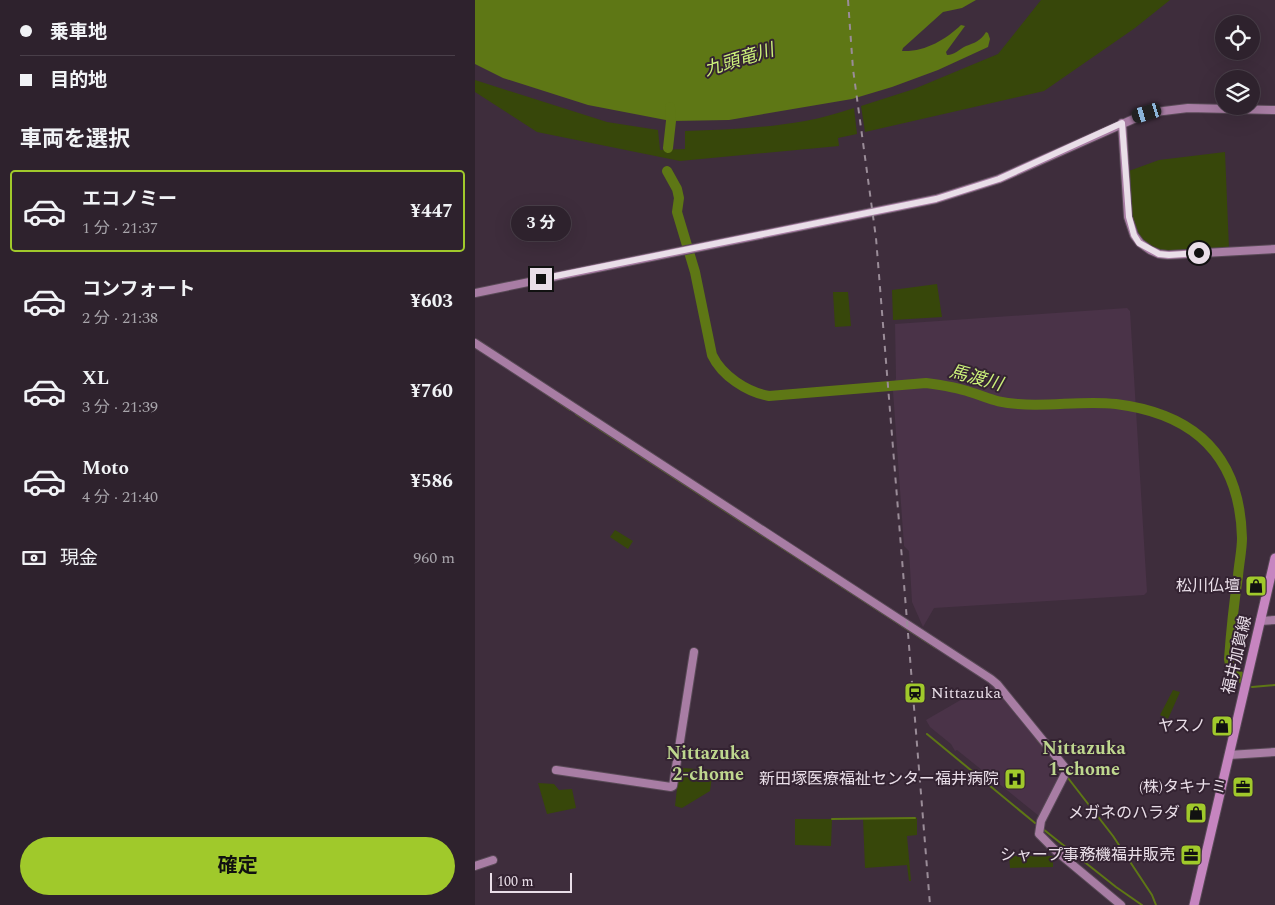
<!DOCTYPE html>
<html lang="ja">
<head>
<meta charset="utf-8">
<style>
	:root { --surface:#2e222d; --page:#3a2f39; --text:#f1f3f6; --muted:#a7a4aa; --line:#493f49; --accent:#a0c92b }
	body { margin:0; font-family:Spectral,"Noto Sans JP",serif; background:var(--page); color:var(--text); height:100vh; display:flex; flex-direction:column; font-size:19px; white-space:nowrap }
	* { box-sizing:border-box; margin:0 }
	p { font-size:16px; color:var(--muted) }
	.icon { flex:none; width:28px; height:28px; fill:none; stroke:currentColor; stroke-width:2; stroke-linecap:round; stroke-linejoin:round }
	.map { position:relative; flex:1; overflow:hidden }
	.side { display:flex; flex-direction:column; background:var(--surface); width:475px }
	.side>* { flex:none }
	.guide { display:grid; align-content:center; height:110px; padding:0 20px; background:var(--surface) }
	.buttons { position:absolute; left:740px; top:15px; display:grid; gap:10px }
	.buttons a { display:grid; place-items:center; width:45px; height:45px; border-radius:50%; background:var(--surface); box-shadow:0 5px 20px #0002,0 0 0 1px var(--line); font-size:25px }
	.scale { position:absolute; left:15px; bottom:12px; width:82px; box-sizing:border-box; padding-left:5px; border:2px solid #e9dee8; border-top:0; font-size:14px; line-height:18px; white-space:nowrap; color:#e9dee8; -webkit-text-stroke:4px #342332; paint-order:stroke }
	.end { position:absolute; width:22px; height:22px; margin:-11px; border:6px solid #e9dee8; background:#111; box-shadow:0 0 0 2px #111 }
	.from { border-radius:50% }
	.bubble { position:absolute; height:35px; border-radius:18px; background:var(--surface); box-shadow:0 5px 20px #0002,0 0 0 1px var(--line); font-size:16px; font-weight:700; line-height:35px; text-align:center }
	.car { position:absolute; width:15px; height:30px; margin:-15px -8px; border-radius:6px; box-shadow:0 0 4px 1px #0007; background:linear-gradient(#222 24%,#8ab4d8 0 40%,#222 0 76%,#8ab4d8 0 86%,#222 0) }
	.guide b { display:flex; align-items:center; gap:18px; height:48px; font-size:19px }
	.guide b+b { border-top:1px solid var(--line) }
	.guide i { width:12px; height:12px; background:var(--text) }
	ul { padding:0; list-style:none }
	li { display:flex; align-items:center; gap:15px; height:82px; margin:0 10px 8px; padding:0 10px; border:2px solid transparent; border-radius:5px }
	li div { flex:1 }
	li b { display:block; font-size:19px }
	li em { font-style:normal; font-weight:700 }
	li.current { border-color:var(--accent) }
	li>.icon { width:45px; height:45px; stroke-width:1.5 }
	h2 { padding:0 20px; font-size:22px; line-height:60px }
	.pay { display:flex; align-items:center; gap:12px; height:55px; padding:0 20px; font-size:19px }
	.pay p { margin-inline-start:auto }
	.button { display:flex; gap:10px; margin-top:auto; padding:10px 20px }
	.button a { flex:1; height:58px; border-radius:30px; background:var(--accent); color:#111; font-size:20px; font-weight:700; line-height:58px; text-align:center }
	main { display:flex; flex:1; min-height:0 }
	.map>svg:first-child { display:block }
</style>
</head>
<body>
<main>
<section class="side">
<div class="guide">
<b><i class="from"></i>乗車地</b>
<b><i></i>目的地</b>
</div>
<h2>車両を選択</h2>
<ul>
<li class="current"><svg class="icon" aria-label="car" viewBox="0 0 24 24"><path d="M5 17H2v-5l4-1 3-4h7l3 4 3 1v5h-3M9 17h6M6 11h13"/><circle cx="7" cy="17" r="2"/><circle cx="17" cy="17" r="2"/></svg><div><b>エコノミー</b><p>1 分 · 21:37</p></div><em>¥447</em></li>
<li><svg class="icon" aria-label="car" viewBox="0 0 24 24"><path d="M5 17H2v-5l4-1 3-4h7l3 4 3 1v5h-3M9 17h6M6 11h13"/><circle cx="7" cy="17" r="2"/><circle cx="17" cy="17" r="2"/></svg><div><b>コンフォート</b><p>2 分 · 21:38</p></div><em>¥603</em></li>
<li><svg class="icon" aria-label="car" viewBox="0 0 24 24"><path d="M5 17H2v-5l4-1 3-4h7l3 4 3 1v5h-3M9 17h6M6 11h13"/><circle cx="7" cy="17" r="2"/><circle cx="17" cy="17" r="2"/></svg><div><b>XL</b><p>3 分 · 21:39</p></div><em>¥760</em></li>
<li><svg class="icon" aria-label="car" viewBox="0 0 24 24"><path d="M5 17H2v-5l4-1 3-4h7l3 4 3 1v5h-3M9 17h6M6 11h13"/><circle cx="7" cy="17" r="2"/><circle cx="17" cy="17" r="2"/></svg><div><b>Moto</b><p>4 分 · 21:40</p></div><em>¥586</em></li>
</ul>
<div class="pay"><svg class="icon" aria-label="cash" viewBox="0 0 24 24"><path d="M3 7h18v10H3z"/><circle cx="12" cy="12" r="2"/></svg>現金<p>960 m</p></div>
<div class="button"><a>確定</a></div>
</section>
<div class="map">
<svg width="800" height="905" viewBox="0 0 800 905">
	<rect width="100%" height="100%" fill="#3e2d3c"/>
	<path fill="#4a3348" d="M652 308 655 311 672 592 669 595 459 608 448 627 437 602 434 551 429 546 418 391 421 378 420 324Z
		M515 683 587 770 564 816 482 750 480 751 476 744 455 727 451 720Z"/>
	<path fill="#37470a" d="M566 0H695L660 28 569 91 390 132 386 106 439 89 523 54Z
		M0 80 132 122 183 130 185 150 210 149V131C250 130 290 128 330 121 347 118 363 113 379 108L382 134 363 138 364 146 205 161 62 132 0 92Z
		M750 152 754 249 693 255 668 242 658 221 651 172 684 160Z
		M462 284 467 317 418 320 417 290Z
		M358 292H373L376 326 360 327Z
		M140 530 158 541 153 549 135 537Z
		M698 690 705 692 693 719 685 715Z
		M207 768 238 770 235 791 207 808 200 806 204 771Z
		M63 783 79 784 84 790 97 789 101 808 72 814Z
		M388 818H442V835L432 836 436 881H434L432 865 390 868Z
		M320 819H357L356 846 320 845Z
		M534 856H578V867L535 868Z"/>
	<path fill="#5e7715" d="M0 0H501L487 8 468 12 428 48 427 51C450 52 470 40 486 25L490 26 471 52 472 55C480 55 484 49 491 46 499 43 506 41 511 32L513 33 515 39 513 47 463 70 417 87 377 99 254 120 196 121 113 105 28 78 0 64Z"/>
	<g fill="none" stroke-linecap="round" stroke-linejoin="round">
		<path stroke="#5e7715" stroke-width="2" d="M49 379 95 410
			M101 414 461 648
			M777 687 800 685
			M452 734 560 823
			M562 739 587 770
			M593 778 638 836 677 895 681 905
			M357 819 440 818
			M568 829 641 887 667 905"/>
		<path stroke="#5e7715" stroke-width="10" d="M193 148 196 121 195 107
			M192 171 202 189 204 198 202 212 220 272 237 355C247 376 272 392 294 396L451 383C466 385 481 387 495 392 514 398 522 403 543 404 575 407 608 400 641 404 721 414 765 457 767 538 767 550 764 563 763 576 759 603 756 631 754 659L756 669 769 680"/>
		<g stroke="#584956" stroke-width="10">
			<path id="secondary" d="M647 123 653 217 659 235 665 243 675 250 684 254 693 255 800 249
				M0 293 461 199 524 179 672 113 713 108 800 110
				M0 343 516 679 522 684 592 770 566 821 564 834 581 851 646 905
				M785 621 800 620
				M754 755 800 752
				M81 770 196 787 198 786 219 652
				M0 866 18 860"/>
		</g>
		<g stroke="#584956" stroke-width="11">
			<path id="primary" d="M719 905 800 558"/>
		</g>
		<use href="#secondary" stroke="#a87da4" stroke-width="8"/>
		<use href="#primary" stroke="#c685c0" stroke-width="9"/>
		<path stroke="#9a8c98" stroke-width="2" stroke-dasharray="6 6" stroke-linecap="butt" d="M373 0 378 69 401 238 455 905"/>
	</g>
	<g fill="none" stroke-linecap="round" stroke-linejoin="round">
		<path stroke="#e9dee8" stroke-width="6" d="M66 279 461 199 524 179 647 123 654 217 659 235 664 243 684 254 694 255 724 253"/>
	</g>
	<defs>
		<g id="shop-square" transform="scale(1.125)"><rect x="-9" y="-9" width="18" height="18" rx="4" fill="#a0c92b" stroke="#342332"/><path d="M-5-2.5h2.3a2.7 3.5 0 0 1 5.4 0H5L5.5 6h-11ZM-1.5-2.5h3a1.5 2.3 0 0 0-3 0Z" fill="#111"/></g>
		<g id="station-square" transform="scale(1.125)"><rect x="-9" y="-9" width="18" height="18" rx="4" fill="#a0c92b" stroke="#342332"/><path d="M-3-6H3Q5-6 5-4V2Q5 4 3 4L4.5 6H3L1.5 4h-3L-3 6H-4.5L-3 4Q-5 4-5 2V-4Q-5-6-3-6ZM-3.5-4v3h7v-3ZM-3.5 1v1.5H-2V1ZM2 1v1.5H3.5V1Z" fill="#111"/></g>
		<g id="hospital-square" transform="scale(1.125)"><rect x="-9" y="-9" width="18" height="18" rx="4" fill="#a0c92b" stroke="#342332"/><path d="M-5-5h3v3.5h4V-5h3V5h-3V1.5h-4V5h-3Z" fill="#111"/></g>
		<g id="office-square" transform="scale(1.125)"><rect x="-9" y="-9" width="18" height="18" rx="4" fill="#a0c92b" stroke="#342332"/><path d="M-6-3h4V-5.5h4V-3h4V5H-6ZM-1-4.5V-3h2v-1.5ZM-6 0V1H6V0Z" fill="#111"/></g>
	</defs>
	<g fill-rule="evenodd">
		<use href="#shop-square" x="781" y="586"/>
		<use href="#station-square" x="440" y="693"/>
		<use href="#shop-square" x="747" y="726"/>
		<use href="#hospital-square" x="540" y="779"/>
		<use href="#office-square" x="768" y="787"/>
		<use href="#shop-square" x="721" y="813"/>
		<use href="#office-square" x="716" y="855"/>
	</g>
	<g text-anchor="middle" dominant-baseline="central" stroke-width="4" stroke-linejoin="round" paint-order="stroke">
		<g font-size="16" fill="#e9dee8" stroke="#342332" text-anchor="end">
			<text x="765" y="586">松川仏壇</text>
			<text x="456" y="693" text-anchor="start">Nittazuka</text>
			<text x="731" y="726">ヤスノ</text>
			<text x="524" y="779">新田塚医療福祉センター福井病院</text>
			<text x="752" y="787">(株)タキナミ</text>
			<text x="705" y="813">メガネのハラダ</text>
			<text x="700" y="855">シャープ事務機福井販売</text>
		</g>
		<g font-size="16" fill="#e9dee8" stroke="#342332">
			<text transform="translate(762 655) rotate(-77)">福井加賀線</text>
		</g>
		<g font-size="18" font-style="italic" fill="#ccf17a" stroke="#342332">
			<text transform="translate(264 60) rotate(-17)">九頭竜川</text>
			<text transform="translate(501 378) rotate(15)">馬渡川</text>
		</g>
		<g font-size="18" font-weight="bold" fill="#bed78e" stroke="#342332">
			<text x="609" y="748">Nittazuka<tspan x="609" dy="21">1-chome</tspan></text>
			<text x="233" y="753">Nittazuka<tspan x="233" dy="21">2-chome</tspan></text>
		</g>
	</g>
</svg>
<div class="buttons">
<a><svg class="icon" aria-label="locate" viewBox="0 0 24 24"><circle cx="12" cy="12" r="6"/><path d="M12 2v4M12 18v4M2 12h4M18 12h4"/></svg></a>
<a><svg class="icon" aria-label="layers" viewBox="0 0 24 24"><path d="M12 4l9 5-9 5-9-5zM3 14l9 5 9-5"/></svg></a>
</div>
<div class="scale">100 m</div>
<i class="end from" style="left:724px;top:253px"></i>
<i class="end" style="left:66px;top:279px"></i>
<div class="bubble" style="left:36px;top:206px;width:60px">3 分</div>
<i class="car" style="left:672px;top:113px;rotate:253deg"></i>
</div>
</main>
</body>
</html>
